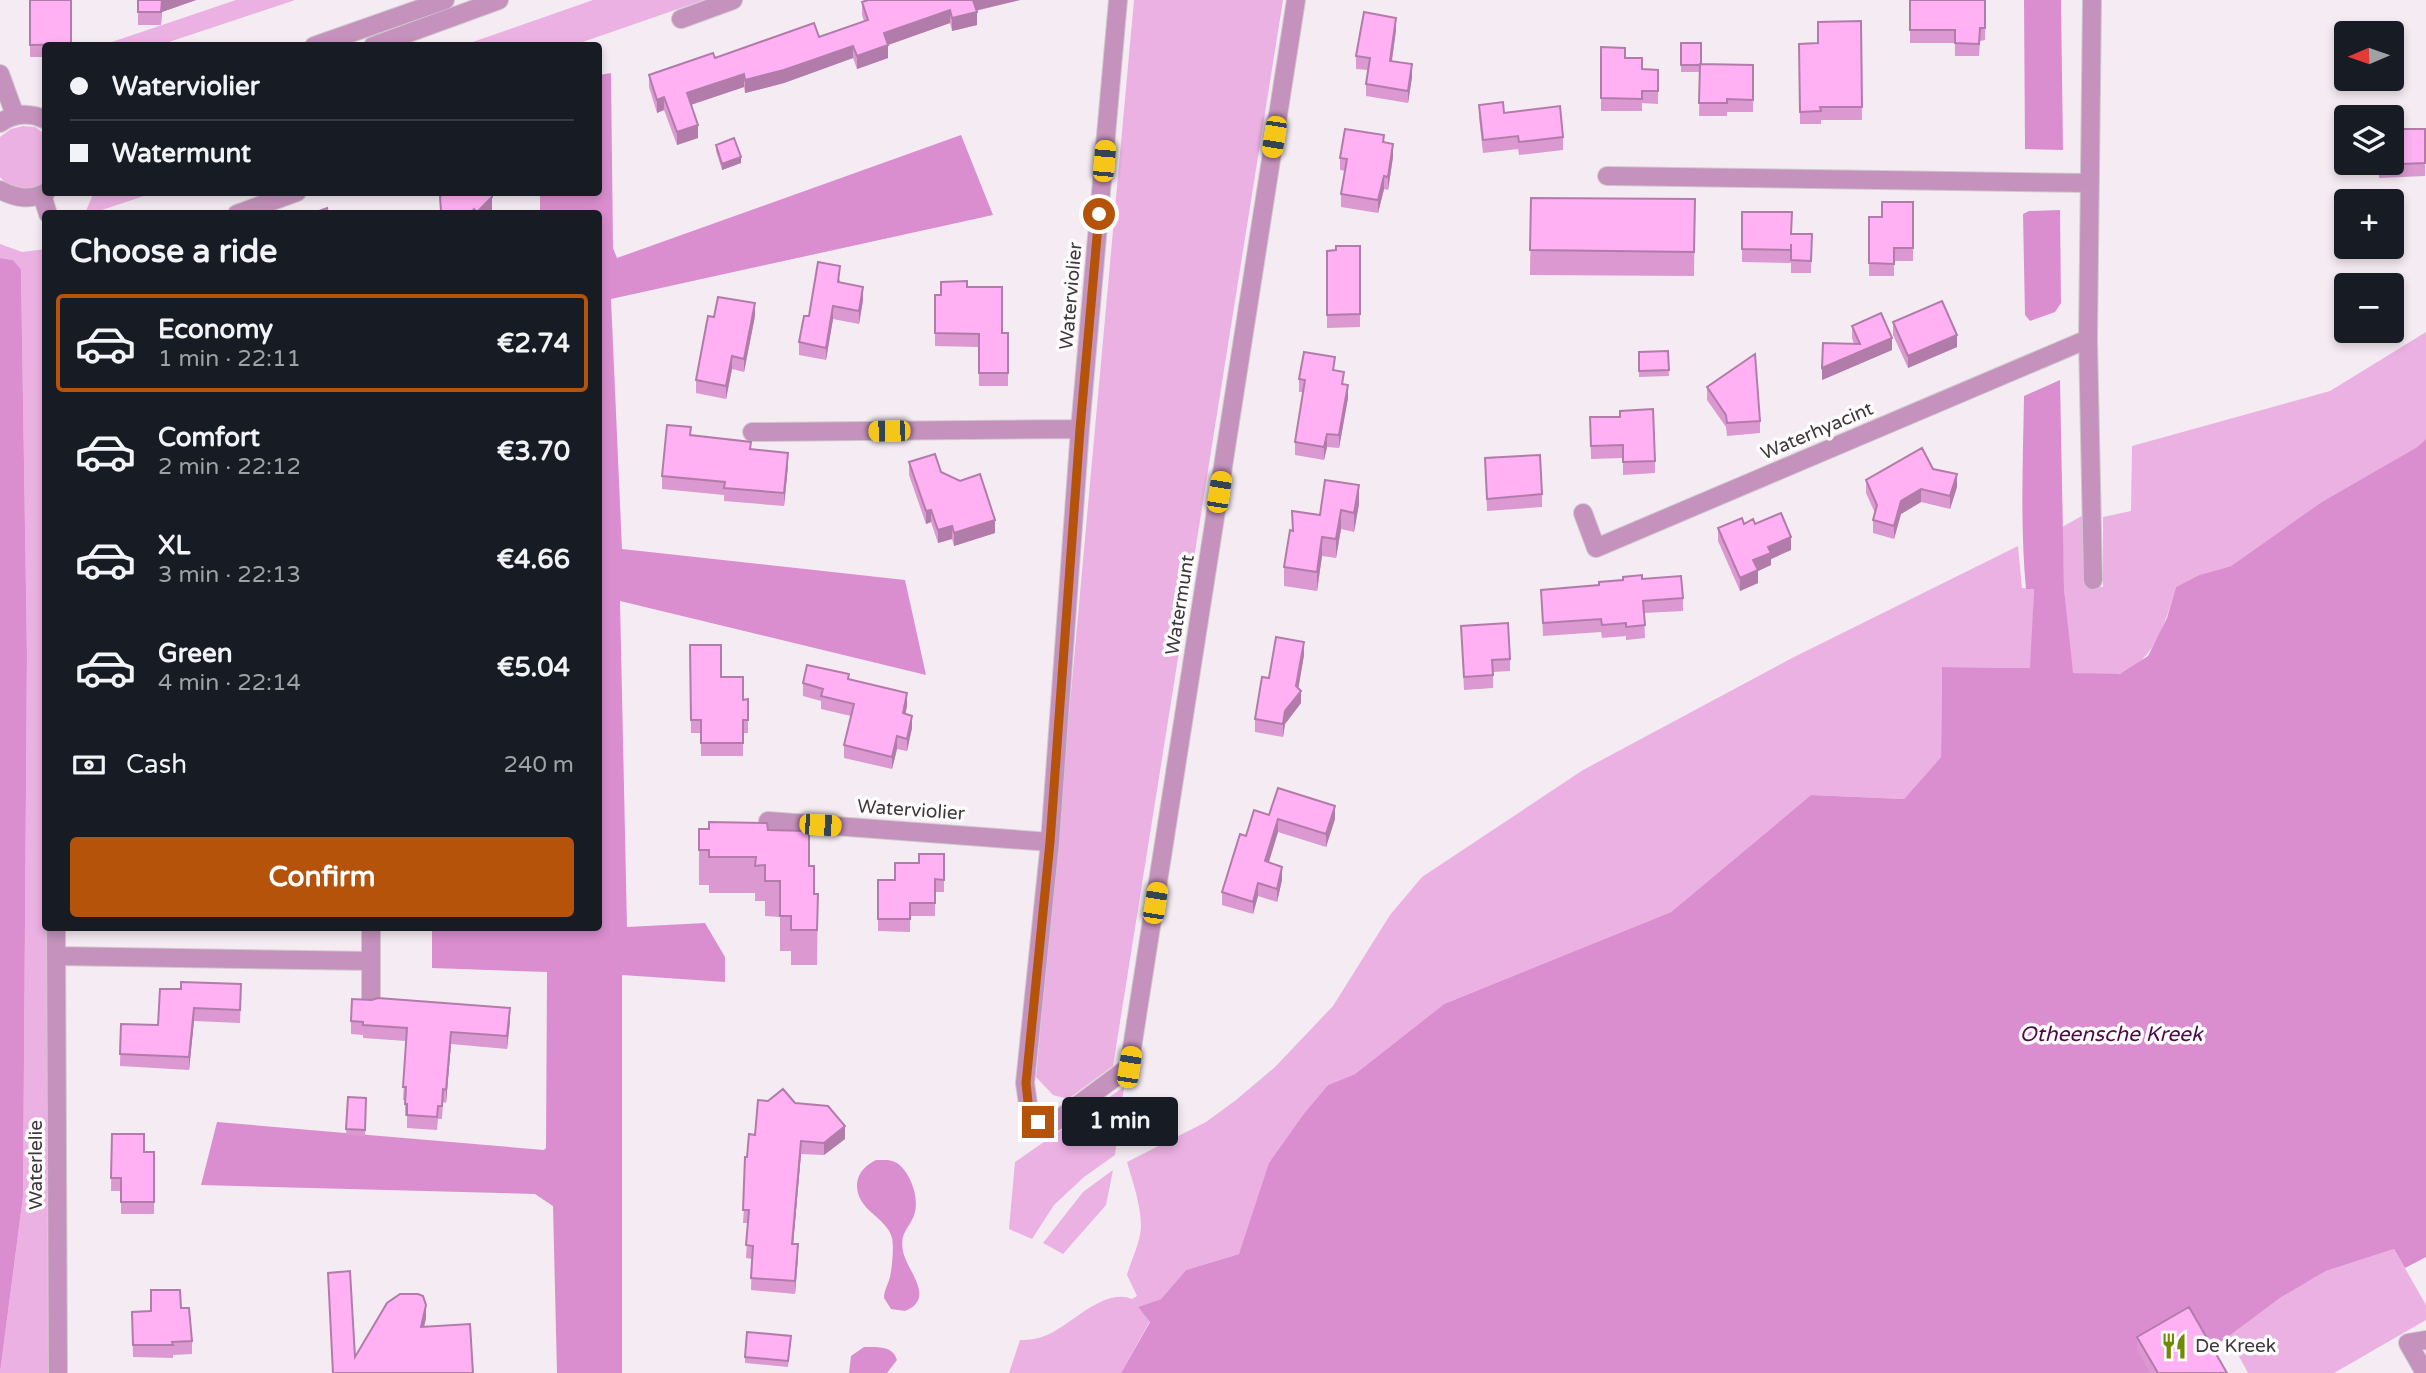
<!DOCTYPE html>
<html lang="en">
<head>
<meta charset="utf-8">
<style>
	:root { --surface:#171b24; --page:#20242c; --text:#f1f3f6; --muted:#9ea1a6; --line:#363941; --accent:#b45309 }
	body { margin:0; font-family:"Varela Round",sans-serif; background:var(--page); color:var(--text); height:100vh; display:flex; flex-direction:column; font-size:26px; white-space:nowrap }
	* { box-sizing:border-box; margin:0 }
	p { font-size:23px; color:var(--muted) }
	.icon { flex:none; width:38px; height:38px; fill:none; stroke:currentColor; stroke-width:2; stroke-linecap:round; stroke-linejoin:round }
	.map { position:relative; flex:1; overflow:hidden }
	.details { position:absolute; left:42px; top:210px; width:560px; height:721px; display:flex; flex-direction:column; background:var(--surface); border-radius:7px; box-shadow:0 4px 10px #0003 }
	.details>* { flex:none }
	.guide { position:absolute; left:42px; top:42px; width:560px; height:154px; border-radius:7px; box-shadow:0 4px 10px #0003; display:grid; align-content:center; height:154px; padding:0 28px; background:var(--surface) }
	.needle { width:46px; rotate:268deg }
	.fabs { position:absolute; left:2334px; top:21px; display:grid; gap:14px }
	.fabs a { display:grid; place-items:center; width:70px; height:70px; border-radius:7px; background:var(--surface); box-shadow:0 4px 10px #0003; font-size:35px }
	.end { position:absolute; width:32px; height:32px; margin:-16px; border:9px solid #b45309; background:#fff; box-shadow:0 0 0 4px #fff }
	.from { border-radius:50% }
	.bubble { position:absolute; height:49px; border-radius:7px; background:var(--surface); box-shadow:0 4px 10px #0003; font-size:23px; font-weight:700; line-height:49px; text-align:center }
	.car { position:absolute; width:21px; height:42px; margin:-21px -10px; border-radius:9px; box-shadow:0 0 5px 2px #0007; background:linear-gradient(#f5c518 24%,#345 0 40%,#f5c518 0 76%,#345 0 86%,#f5c518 0) }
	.guide b { display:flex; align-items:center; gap:24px; height:66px; font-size:26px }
	.guide b+b { border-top:2px solid var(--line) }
	.guide i { width:18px; height:18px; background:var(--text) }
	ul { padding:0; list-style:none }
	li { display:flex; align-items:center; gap:21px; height:98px; margin:0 14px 10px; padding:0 14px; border:4px solid transparent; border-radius:7px }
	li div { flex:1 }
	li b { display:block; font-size:26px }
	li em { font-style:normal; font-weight:700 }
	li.active { border-color:var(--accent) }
	li>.icon { width:63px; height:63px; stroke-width:1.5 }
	h2 { padding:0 28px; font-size:32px; line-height:84px }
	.pay { display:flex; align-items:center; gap:18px; height:77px; padding:0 28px; font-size:26px }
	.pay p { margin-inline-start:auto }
	.action { display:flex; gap:14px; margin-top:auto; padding:14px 28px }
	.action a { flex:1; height:80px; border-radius:7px; background:var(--accent); color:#fff; font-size:28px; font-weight:700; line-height:80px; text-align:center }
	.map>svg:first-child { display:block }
</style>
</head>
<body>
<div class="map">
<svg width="2426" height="1373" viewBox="0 0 2426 1373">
	<rect width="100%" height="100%" fill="#f5ecf3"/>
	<path fill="#ebb1e2" d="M236 0H295L160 45H103Z
		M593 0H704L574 45H464Z
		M1134 0H1283L1113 1066 1068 1099 1053 1095 1036 1077Z
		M23 126 35 127 45 134V181C31 192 13 192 0 177V137L11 129Z
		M94 192H153V193L93 213H85Z
		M0 244 22 252 46 249 48 1373H0L23 1197 27 654 21 269 13 260 0 258Z
		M2426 332V439L2417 447 2320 503 2231 566 2199 575 2176 587C2166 620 2156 659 2122 673 2112 677 2085 673 2072 673L2064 588 2062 527 2087 513 2088 587H2103V517L2131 511 2132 446 2330 391Z
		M2018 546 2022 588 2034 589 2031 668 1942 667 1941 757 1904 799 1811 795 1671 912 1444 1004 1355 1074 1328 1085 1306 1111 1239 1254 1186 1270 1161 1299 1138 1307 1150 1321 1121 1373H1009L1020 1340C1030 1340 1038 1339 1047 1335 1071 1325 1104 1287 1132 1299L1137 1296 1127 1275C1131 1260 1140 1244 1141 1227 1141 1205 1133 1183 1127 1162L1206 1122 1236 1100 1275 1067 1333 1006 1390 915 1422 877 1583 770 1794 657Z
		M1124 1087 1115 1155 1084 1177 1054 1205 1032 1239 1009 1229 1015 1162Z
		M1113 1170 1106 1205 1063 1254 1043 1243 1083 1192Z
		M2394 1249 2426 1305V1320L2334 1373H2248L2228 1336 2280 1298 2326 1271Z"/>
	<path fill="#da8ecf" d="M2024 0H2061L2063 150 2025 149Z
		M611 73 613 248 617 258 961 135 993 215 611 299 622 549 905 580 926 675 620 601 627 927 705 923 725 957V982L622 975V1373H557L553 1206 535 1194 201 1185 217 1122 544 1150 546 1148 547 972 432 968V931L502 928H598V214L540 213V193L598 192 599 75Z
		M2060 210 2061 303 2055 312 2030 321 2025 315 2023 214 2029 211Z
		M0 258 13 260 21 269 27 654 23 1197 0 1373Z
		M2060 380 2064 588 2073 673 2120 674 2148 656 2167 618 2176 587 2199 575 2231 566 2320 503 2417 447 2426 439V1257L2405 1268 2394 1249 2326 1271 2280 1298 2179 1373H1121L1150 1322 1138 1307 1161 1299 1186 1270 1239 1254 1269 1163 1306 1111 1328 1085 1355 1074 1444 1004 1671 912 1811 795 1904 799 1941 757 1942 667 2030 668 2034 589H2026C2020 525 2023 460 2024 396Z
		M876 1160C883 1160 891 1159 897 1163 910 1172 919 1196 915 1212 911 1228 899 1231 903 1251 906 1270 937 1298 905 1311L891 1309 884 1298C884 1290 888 1285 890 1277 892 1267 894 1248 892 1238 887 1217 856 1211 857 1184 858 1172 866 1165 876 1160Z
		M864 1347C876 1347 893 1345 897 1360L887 1373H849L851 1356Z"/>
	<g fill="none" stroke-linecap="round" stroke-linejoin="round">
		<g stroke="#d0c8ce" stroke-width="20">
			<path id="minor" d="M1118 0 1080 429 1050 842 1025 1083 1029 1111 1038 1122H1055L1129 1067 1296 0
				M2092 0 2088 339 2093 580
				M681 19 733 0
				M0 74 15 115
				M1607 176 2090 183
				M42 195 48 214
				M237 214 297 192
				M752 432 1080 429
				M1583 513 1596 548 2088 339
				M768 821 1050 842
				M56 928 58 1373
				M371 930V1002
				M56 956 371 961
				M2425 1373 2408 1343 2426 1340"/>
		</g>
		<g stroke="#d0c8ce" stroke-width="20">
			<path id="tertiary" d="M314 46 445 0
				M373 46 499 0
				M0 123C14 113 30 112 46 120
				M0 190C16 198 30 201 46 192"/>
		</g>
		<use href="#minor" stroke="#c492bc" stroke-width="18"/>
		<use href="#tertiary" stroke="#c492bc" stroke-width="18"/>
	</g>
	<path fill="#db98d1" d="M30 0H71V46H46V57H30Z
		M138 0H196L162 12 161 25H138Z
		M868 0H1020L976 11 977 25 952 31 950 23 888 45V58L857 69 853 58 784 83 745 93 744 87 691 105 698 138 677 145 664 110 657 113 649 87V75L715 58 819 37 864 21 862 15V2Z
		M1910 0H1985V40L1980 41 1979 56H1955V43H1910Z
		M1861 21 1862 120H1821V124H1800L1799 44 1818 43Z
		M1396 30 1392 61 1412 77 1408 103 1366 96V84L1368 70 1356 69V56Z
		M1681 43 1701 64 1753 65V112H1727V116H1699L1700 72H1681Z
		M1601 47 1625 58 1642 69 1658 70V104L1642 103V111H1601Z
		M1479 105 1504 113 1563 137V150L1519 155 1518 149 1483 153 1479 117Z
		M2425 129V176L2379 178V163Z
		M1384 142 1393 157 1388 190 1384 189 1378 213 1341 207V194L1345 171 1340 170V158Z
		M716 145 741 163 722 170 716 151Z
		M1531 198 1695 199 1694 276 1530 275Z
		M1913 202V261H1894V276H1869V217H1882Z
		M1742 212 1791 234H1812L1811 273H1791V260V263L1742 262Z
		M1360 246V327L1327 328V251L1336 250Z
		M840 279V282L863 300 859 324 833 319 826 360 799 355V342L809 316Z
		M967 287 1002 333H1008V386H979V347L935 346V295H941Z
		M755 316 744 372 732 369 726 399 696 393V380L714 317Z
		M1893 322 1957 347 1908 368 1893 335Z
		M1852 326 1892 350 1822 380 1854 344 1852 338Z
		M1668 351 1669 376 1639 377V352Z
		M1335 370 1344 385 1348 398 1339 448 1327 447 1324 460 1295 455V442L1303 392H1299V379Z
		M1707 387 1760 421V433L1727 436 1726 427 1707 400Z
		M1590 417 1655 461V473L1623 475V458L1591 459Z
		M691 435 751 449 788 466 784 506 724 501V495L662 489V476Z
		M1485 458 1542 494V507L1487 511Z
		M909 462 941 472 995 533 954 546 952 539 938 543 931 522 926 524 909 475Z
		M1933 469 1957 487 1950 509 1921 502 1901 514 1894 539 1873 533V520L1875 513 1866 493V480Z
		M1359 504 1354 532 1341 529 1336 558 1322 556 1317 591 1284 586V567L1292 530V511L1320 515Z
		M1744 524H1755L1791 550 1771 559V565L1758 571V583L1740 591 1718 541V528Z
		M1642 579 1683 598V611L1644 613 1645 638 1626 640V636L1602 638 1601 632 1543 636 1541 590 1599 585Z
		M1461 626 1510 659V671L1493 672V688L1464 690Z
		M690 645 743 700 748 699V733H743V756H701V733H691Z
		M1304 655 1298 688 1301 703 1285 724 1283 737 1255 732V719L1269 678Z
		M849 679 907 706 905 714 912 728 907 751 897 749 892 769 844 758V745L851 716 821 709V701L803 696V683Z
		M1269 815 1335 819 1326 847 1278 832 1269 862 1282 880 1277 902 1258 896 1253 914 1222 905V892L1246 836Z
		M768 830 809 866 814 894H818L817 965H791V951H780V917L765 916V901H755V893H709V885H699V850Z
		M944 854V892H935V916H910V932L878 931V880H895L919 863Z
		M160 989 241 997 240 1023 194 1021 189 1070 120 1066 121 1024 158 1025Z
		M351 1021H510L507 1049 451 1044 446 1103 443 1102 442 1119H438L437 1130 407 1128V1116H405V1100H403L406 1041 363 1038V1035L351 1034Z
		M348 1097 366 1098 365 1136 346 1135Z
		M795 1103 845 1139 824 1155 801 1154 793 1244 798 1257 795 1294 751 1290 752 1259 746 1258 748 1223H743L747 1157 755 1135Z
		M112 1134 144 1152H154V1214H121V1191H111Z
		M328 1273 355 1357 426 1318 424 1327 473 1373H333Z
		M181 1308 192 1341V1354L173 1355V1358L133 1357 132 1312Z
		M2137 1337 2227 1373H2150L2137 1350Z
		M791 1342 788 1367 745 1363V1357Z"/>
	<path fill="#b27caa" d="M162 0H196L162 12 161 25Z
		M973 0H1020L973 11Z
		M950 10V23L888 45V58L857 69V56L884 33Z
		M977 12V25L952 31V18Z
		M1396 18V30L1390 73V61Z
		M853 46V58L784 83 745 93V80Z
		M1412 64V77L1408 103V91Z
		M744 74V87L687 106V93Z
		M664 97V110L657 113V100Z
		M698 125V138L677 145V132Z
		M1393 144V157L1388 190V177Z
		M741 157V163L722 170V164Z
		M1384 176V189L1378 213V200Z
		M492 197V210L488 214H477V212Z
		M863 287V300L859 324V311Z
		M755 303V316L744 372V359Z
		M833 306V319L826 360V348Z
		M1957 335V347L1908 368V356Z
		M1892 338V350L1822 380V368Z
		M732 356V369L726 399V386Z
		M1348 385V398L1339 448V435Z
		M1327 434V447L1324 460V447Z
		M788 453V466L784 506V493Z
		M1957 474V487L1950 509V496Z
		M1359 485V504L1354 532V513Z
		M1921 489V502L1901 514 1894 539V526L1901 501Z
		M931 510V522L926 524V511Z
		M1341 510V529L1336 558V539Z
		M995 520V533L954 546V533Z
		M952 526V539L938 543V530Z
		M1322 537V556L1317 591V572Z
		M1791 537V550L1771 559V565L1758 571V583L1740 591V578L1753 560 1768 547Z
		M1304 642V655L1297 697 1301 691V703L1285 724 1283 737V724L1285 711 1296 686Z
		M907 693V706L903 726V713Z
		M912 716V728L907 751V739Z
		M897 736V749L892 769V757Z
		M1335 806V819L1326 847V834Z
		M1278 819V832L1265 874V861Z
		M1282 867V880L1277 902V889Z
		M1258 883V896L1253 914V902Z
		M194 1008V1021L189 1070V1057Z
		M510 1008V1021L507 1049V1036Z
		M451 1032V1044L446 1103V1090Z
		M845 1126V1139L824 1155V1143Z
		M801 1141V1154L792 1257V1244Z
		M798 1244V1257L795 1294V1281Z
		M426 1305V1318L421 1340V1327Z"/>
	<path fill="#ffb1f3" stroke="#b27caa" stroke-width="2" d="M30 0H71V44L30 45Z
		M138 0H162L161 12H138Z
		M868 0H973L977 12 952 18 950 10 884 33 888 45 857 56 853 46 784 70 745 80 744 74 687 93 698 125 677 132 664 97 657 100 649 75 713 53 715 58 814 23 819 37 868 20 862 2Z
		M1910 0H1985V28H1980L1979 44 1955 43V30H1910Z
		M1364 12 1396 18 1390 61 1412 64 1408 91 1366 84 1370 58 1356 56Z
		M1861 21 1862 107H1820L1821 111 1800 112 1799 44 1818 43V22Z
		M1681 43H1701V64H1700V65H1681Z
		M1601 47 1625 48V58H1642V69L1658 70V91H1642V99L1601 98Z
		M1700 64 1753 65V100L1727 99V103H1699Z
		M1503 102 1504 113 1560 106 1563 137 1519 142 1518 136 1483 140 1479 105Z
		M1345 129 1384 135 1383 142 1393 144 1388 177 1384 176 1378 200 1341 194 1347 159 1340 158Z
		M2392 129H2425V163L2379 165V163H2392Z
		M734 138 741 157 722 164 716 145Z
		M444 192H492V197L477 212 474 209 470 214H443L441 211 440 197Z
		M1531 198 1695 199 1694 252 1530 250Z
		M1882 202H1913V248H1894V264L1869 263V217H1882Z
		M327 208 328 214H311Z
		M1742 212H1792L1791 234H1812L1811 261 1791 260V244V250L1742 249Z
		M1336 246H1360V314L1327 315V251L1336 250Z
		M818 262 840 266 838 282 863 287 859 311 833 306 826 348 799 342 804 316H809Z
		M967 281V287H1002V333H1008V373H979V334L935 333V295H941V282Z
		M718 297 755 303 744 359 732 356 726 386 696 380 708 316 714 317Z
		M1942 301 1957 335 1908 356 1893 322Z
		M1881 313 1892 338 1822 368 1823 343 1860 344 1852 326Z
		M1668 351 1669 370 1639 371V352Z
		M1304 352 1335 357 1333 370 1344 372 1342 384 1348 385 1339 435 1327 434 1324 447 1295 442 1305 380 1299 379Z
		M1755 354 1760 421 1727 423 1726 415 1707 387Z
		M1653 409 1655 461 1623 462V445L1591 446 1590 417H1620V411Z
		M667 425 691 427 690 435 751 442 750 449 788 453 784 493 724 488 725 482 662 476Z
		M1922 448 1933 469 1957 474 1950 496 1921 489 1901 501 1894 526 1873 520 1877 505 1866 480Z
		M935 454 941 472 960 481 980 474 995 520 954 533 952 526 938 530 931 510 926 511 909 462Z
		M1540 455 1542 494 1487 499 1485 458Z
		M1325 480 1359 485 1354 513 1341 510 1336 539 1322 537 1317 572 1284 567 1290 530 1293 531 1292 511 1320 515Z
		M1781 513 1791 537 1768 547 1771 553 1753 560 1758 570 1740 578 1718 528 1742 518 1744 524 1753 519 1755 524Z
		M1642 575V579L1681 576 1683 598 1643 601 1645 625 1626 627V623L1602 625 1601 619 1543 623 1541 590 1599 585V582L1623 580V577Z
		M1508 623 1510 659 1492 660 1493 675 1464 677 1461 626Z
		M1276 637 1304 642 1296 686 1301 691 1285 711 1283 724 1255 719 1262 677 1269 678Z
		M690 645H721V677H743V700L748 699V720H743V743H701V720H691Z
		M807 665 849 674 848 679 907 693 903 713 912 716 907 739 897 736 892 757 844 745 854 704 821 696 823 689 803 683Z
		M1278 788 1335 806 1326 834 1278 819 1265 861 1282 867 1277 889 1258 883 1253 902 1222 892 1240 834 1246 836 1254 810 1269 815Z
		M709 822 767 823 768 830 809 831V866H814V894H818L817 930H791V916H780V881H765V865L755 866 756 857H709V850H699V829H709Z
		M919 854H944V880L935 879V903H910V919H878V880H895V863H919Z
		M181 982 241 984 240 1010 194 1008 189 1057 120 1054 121 1024 158 1025 160 989H181Z
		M378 998 510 1008 507 1036 451 1032 446 1090 443 1089 442 1106H438L437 1117 407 1115V1104H405L406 1087H403L407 1028 363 1025V1022L351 1021 352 999 372 1000Z
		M783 1089 795 1103 828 1106 845 1126 824 1143 801 1141 792 1244H798L795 1281 751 1278 753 1246 746 1245 749 1210H743L745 1157H747L749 1134 755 1135 758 1100 768 1101Z
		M348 1097 366 1098 365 1130 346 1129Z
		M112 1134H144V1152H154V1202H121V1178H111Z
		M350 1271 355 1357 387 1303 400 1294H418L423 1296 426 1305 421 1327 470 1324 473 1373H333L328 1273Z
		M151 1290H180L181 1308H189L192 1341 172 1342 173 1345H133L132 1312 151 1311Z
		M2189 1307 2227 1373H2158L2137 1337Z
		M747 1332 791 1336 788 1361 745 1357Z"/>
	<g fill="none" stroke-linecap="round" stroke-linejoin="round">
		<path stroke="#b45309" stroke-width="9" d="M1038 1122 1029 1111 1026 1083 1050 842 1080 429 1099 214"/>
	</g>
	<defs>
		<g id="restaurant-bare" transform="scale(2.1)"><path d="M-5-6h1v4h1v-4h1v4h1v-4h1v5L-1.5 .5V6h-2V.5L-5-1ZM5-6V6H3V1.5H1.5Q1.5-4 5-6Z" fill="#708a00" stroke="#fffcfe" stroke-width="2.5" paint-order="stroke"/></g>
	</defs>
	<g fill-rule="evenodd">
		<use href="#restaurant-bare" x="2174" y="1346"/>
	</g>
	<g text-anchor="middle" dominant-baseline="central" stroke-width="7" stroke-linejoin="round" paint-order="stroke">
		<g font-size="19" fill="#3c383b" stroke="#fffcfe">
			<text transform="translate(1071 296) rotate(-85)">Waterviolier</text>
			<text transform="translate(1817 431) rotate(-23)">Waterhyacint</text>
			<text transform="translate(1180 605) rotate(-81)">Watermunt</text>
			<text transform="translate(911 810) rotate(4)">Waterviolier</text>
			<text transform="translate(36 1165) rotate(-90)">Waterlelie</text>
		</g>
		<g font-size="19" fill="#3c383b" stroke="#fffcfe" text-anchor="start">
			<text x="2195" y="1346">De Kreek</text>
		</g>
		<g font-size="21" font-style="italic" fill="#4e0948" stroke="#fffcfe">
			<text x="2111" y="1034">Otheensche Kreek</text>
		</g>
	</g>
</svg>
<div class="fabs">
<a><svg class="needle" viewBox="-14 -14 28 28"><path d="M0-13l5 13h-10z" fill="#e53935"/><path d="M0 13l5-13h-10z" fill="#9ea1a6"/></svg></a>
<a><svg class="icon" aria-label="layers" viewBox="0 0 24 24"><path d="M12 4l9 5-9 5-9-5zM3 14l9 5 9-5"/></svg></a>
<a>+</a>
<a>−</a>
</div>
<i class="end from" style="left:1099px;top:214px"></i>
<i class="end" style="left:1038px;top:1122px"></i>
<div class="bubble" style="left:1062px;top:1097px;width:116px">1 min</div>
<i class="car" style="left:1274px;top:137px;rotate:189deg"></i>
<i class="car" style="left:1104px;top:161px;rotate:5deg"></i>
<i class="car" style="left:889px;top:431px;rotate:269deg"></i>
<i class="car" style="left:1219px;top:492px;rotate:9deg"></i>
<i class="car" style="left:820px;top:825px;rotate:94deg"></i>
<i class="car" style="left:1155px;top:903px;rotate:9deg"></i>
<i class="car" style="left:1129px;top:1067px;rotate:9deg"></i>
<div class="guide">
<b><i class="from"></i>Waterviolier</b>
<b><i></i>Watermunt</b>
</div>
<section class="details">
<h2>Choose a ride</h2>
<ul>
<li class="active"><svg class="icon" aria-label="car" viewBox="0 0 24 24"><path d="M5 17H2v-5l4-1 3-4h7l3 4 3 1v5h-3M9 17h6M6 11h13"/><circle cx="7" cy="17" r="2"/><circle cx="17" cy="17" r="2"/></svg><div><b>Economy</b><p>1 min · 22:11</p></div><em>€2.74</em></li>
<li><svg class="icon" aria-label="car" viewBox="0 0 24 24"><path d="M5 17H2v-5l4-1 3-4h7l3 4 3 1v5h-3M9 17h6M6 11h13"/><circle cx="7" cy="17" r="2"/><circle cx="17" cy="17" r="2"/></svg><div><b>Comfort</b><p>2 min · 22:12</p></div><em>€3.70</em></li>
<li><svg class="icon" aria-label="car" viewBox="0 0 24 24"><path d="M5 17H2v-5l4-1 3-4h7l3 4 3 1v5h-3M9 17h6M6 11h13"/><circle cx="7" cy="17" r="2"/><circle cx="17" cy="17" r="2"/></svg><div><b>XL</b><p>3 min · 22:13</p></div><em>€4.66</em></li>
<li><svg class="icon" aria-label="car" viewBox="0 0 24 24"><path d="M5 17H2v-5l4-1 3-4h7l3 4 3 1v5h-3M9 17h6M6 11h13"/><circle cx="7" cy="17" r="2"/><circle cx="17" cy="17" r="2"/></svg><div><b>Green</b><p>4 min · 22:14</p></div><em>€5.04</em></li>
</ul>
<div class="pay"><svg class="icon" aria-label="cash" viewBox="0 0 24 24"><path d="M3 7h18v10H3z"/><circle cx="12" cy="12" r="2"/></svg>Cash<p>240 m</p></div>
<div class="action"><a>Confirm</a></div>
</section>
</div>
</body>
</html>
